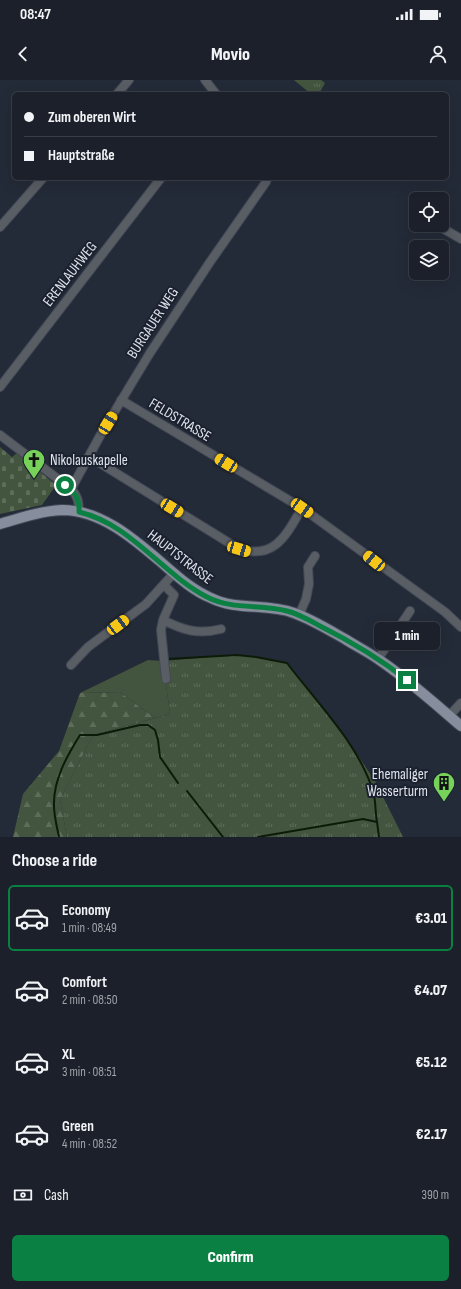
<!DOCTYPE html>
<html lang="en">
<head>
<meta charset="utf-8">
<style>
	:root { --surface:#1b202a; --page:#282d36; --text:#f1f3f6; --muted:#a0a3a8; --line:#393e47; --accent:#0b8043 }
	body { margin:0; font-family:"Sofia Sans Condensed",sans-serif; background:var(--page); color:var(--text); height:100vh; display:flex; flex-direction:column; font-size:15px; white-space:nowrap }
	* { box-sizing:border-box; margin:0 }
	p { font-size:13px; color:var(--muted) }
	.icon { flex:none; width:22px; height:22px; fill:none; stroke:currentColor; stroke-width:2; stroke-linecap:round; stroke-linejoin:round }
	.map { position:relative; height:757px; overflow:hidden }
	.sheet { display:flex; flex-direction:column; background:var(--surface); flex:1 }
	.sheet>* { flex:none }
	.hud { position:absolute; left:12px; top:12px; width:437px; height:88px; border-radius:6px; box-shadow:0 4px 16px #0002,0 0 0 1px var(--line); display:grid; align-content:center; height:88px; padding:0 12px; background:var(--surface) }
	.fabs { position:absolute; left:409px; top:112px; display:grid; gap:8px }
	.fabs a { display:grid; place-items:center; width:40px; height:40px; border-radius:6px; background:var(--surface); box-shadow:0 4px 16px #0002,0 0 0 1px var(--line); font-size:20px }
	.end { position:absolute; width:18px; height:18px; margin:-9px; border:5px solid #0b8043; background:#fff; box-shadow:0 0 0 2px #fff }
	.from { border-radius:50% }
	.bubble { position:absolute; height:28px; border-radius:6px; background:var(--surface); box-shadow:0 4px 16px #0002,0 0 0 1px var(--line); font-size:13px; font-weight:800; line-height:28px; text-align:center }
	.car { position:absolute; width:12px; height:24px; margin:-12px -6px; border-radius:5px; box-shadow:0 0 3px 1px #0007; background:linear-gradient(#f5c518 24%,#345 0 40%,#f5c518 0 76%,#345 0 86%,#f5c518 0) }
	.hud b { display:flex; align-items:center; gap:14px; height:38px; font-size:15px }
	.hud b+b { border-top:1px solid var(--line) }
	.hud i { width:10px; height:10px; background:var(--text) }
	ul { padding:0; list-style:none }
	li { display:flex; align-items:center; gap:12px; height:66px; margin:0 8px 6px; padding:0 4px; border:2px solid transparent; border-radius:6px }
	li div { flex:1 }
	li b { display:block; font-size:15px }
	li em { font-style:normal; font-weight:800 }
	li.on { border-color:var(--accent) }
	li>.icon { width:36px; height:36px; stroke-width:1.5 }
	h2 { padding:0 12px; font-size:18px; line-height:48px }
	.pay { display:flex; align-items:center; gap:10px; height:44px; padding:0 12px; font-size:15px }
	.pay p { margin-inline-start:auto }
	.primary-button { display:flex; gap:8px; margin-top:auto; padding:8px 12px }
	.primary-button a { flex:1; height:46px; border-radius:6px; background:var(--accent); color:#fff; font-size:16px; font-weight:800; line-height:46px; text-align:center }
	.status { display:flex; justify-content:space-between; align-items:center; height:28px; padding:0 20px; background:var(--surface); direction:ltr }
	.status svg { height:11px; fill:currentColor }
	header { display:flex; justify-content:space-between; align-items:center; height:52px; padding:0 12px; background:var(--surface); font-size:18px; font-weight:800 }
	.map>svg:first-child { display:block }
</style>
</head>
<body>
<div class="status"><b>08:47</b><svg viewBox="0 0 49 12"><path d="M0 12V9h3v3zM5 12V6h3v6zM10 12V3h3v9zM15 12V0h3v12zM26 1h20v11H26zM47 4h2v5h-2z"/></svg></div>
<header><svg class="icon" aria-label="back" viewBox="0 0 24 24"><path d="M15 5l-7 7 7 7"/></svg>Movio<svg class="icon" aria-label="person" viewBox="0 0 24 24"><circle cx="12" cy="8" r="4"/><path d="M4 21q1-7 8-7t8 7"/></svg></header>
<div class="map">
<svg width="461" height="757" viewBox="0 0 461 757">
	<defs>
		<pattern id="grass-tufts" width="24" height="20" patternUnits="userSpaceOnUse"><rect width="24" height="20" fill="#43553e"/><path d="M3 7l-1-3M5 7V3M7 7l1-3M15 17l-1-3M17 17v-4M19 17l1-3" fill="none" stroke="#5e6d5a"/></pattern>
		<pattern id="forest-firs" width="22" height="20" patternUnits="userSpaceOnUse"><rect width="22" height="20" fill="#43553e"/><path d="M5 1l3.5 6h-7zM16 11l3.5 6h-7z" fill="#5e6d5a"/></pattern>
		<pattern id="cemetery-stones" width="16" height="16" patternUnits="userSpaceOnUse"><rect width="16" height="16" fill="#43553e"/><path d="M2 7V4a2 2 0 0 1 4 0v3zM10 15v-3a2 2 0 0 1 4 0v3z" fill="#5e6d5a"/></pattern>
	</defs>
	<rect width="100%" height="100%" fill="#242b38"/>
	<path fill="url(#grass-tufts)" d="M294 0H321L325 3 319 14H311Z
		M235 575 256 577 287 583 352 667 375 701 403 757H67L60 720 93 655 170 634 163 581Z"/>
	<path fill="url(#forest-firs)" d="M120 612 155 638 93 655 60 720 67 757H13L23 714 59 671 80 613Z"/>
	<path fill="url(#cemetery-stones)" d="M0 367 12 377 17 373 56 405 42 425 0 434Z"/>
	<path fill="#43553e" d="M148 580 163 581 170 634 155 638 120 612 80 613Z"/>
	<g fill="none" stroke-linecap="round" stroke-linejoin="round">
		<path stroke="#0c1b07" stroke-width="2" d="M167 579 237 575 256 577 287 583C317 623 358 663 373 711 376 720 375 732 377 742
			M187 711 223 757
			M59 757C57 747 54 736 54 726 53 700 67 676 80 655H97L140 645H148L155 650 158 660 160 677 178 703
			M258 757 363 739 377 742 379 757"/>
		<g stroke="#424855" stroke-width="10">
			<path id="minor" d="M205 0 216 14
				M117 14 129 0
				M437 145 461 159
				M0 147 43 98
				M0 307 161 98
				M121 320 302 428 445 532 461 547
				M0 355 71 409C78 416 79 423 79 432
				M90 377 239 469C275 480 286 455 302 428
				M71 409 101 354 150 273 210 182 266 102 267 98
				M164 505 174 515 163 540 161 550 166 599
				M299 535 306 519 309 504 308 487 315 476
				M163 540C183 550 198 555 221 549
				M378 579 410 531
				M71 585 88 567 146 524 174 493
				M449 636 461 623"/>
		</g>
		<g stroke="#424855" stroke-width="12">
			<path id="major" d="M0 444C20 438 41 431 62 430 101 430 134 459 162 483 177 496 192 510 211 518 237 531 267 523 294 533 311 539 329 550 345 559 356 566 368 572 378 579 408 599 434 623 461 646"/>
		</g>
		<use href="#minor" stroke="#595d64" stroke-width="8"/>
		<use href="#major" stroke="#868d9c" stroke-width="10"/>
	</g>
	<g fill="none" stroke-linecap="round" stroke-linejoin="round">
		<path stroke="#0b8043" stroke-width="5" d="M65 405C75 412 80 419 79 432 131 444 161 493 207 517 232 530 260 524 287 531 299 534 309 540 320 546 350 561 380 579 407 600"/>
	</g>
	<defs>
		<g id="church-pin" transform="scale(1.15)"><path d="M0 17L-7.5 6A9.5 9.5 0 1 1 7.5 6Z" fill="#77d259" stroke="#1b212e"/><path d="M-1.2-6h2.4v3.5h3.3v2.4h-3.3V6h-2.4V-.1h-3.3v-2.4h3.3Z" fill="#111"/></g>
		<g id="building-pin" transform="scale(1.15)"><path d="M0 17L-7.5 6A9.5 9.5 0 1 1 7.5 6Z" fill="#77d259" stroke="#1b212e"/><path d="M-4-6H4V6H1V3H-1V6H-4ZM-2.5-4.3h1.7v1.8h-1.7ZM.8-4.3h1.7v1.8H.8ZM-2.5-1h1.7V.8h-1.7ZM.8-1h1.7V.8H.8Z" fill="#111"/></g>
	</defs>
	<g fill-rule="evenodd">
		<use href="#church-pin" x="34" y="380"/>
		<use href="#building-pin" x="444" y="703"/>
	</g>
	<g text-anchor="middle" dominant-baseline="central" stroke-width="4" stroke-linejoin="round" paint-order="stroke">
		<g font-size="15" fill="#dee3ec" stroke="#1b212e">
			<text transform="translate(70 194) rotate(-52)">ERENLAUHWEG</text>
			<text transform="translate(153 243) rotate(-57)">BURGAUER WEG</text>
			<text transform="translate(180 340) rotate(31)">FELDSTRASSE</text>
			<text transform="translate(180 477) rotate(38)">HAUPTSTRASSE</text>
		</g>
		<g font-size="15" fill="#dee3ec" stroke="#1b212e" text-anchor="start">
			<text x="50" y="380">Nikolauskapelle</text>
			<text x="428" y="694" text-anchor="end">Ehemaliger<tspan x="428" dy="17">Wasserturm</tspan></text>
		</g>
	</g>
</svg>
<div class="fabs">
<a><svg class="icon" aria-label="locate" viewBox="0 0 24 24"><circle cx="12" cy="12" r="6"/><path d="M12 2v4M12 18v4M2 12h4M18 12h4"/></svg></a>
<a><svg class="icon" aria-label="layers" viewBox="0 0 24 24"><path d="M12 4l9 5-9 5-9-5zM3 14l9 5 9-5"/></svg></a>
</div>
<i class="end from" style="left:65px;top:405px"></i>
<i class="end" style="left:407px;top:600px"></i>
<div class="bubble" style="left:374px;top:542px;width:66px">1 min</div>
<i class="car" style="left:108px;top:343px;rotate:31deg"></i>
<i class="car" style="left:226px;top:383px;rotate:301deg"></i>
<i class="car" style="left:172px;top:428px;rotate:121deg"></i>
<i class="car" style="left:302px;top:428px;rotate:124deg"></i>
<i class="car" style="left:239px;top:469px;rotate:106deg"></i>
<i class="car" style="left:374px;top:481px;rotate:309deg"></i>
<i class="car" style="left:118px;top:545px;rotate:53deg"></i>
<div class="hud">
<b><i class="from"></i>Zum oberen Wirt</b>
<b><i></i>Hauptstraße</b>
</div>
</div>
<section class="sheet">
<h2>Choose a ride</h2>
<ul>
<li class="on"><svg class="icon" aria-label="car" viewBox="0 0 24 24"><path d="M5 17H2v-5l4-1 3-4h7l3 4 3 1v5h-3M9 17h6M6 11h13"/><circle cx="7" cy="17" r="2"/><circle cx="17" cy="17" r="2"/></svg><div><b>Economy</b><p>1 min · 08:49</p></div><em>€3.01</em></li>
<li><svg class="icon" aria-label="car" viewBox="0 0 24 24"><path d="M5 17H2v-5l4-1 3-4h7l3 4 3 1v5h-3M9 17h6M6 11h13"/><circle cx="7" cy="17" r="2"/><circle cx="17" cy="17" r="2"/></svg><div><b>Comfort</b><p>2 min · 08:50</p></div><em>€4.07</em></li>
<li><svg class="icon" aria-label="car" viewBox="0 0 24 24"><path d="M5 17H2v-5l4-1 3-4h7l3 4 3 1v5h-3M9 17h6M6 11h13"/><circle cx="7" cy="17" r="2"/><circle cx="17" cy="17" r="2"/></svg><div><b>XL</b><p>3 min · 08:51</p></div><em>€5.12</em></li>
<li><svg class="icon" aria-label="car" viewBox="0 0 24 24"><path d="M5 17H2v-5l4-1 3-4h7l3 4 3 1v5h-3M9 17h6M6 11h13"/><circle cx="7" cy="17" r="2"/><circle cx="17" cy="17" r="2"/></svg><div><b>Green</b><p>4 min · 08:52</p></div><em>€2.17</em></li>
</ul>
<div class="pay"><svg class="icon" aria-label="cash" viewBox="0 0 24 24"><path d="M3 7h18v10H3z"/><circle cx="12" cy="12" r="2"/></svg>Cash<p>390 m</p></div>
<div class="primary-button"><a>Confirm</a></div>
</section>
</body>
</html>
